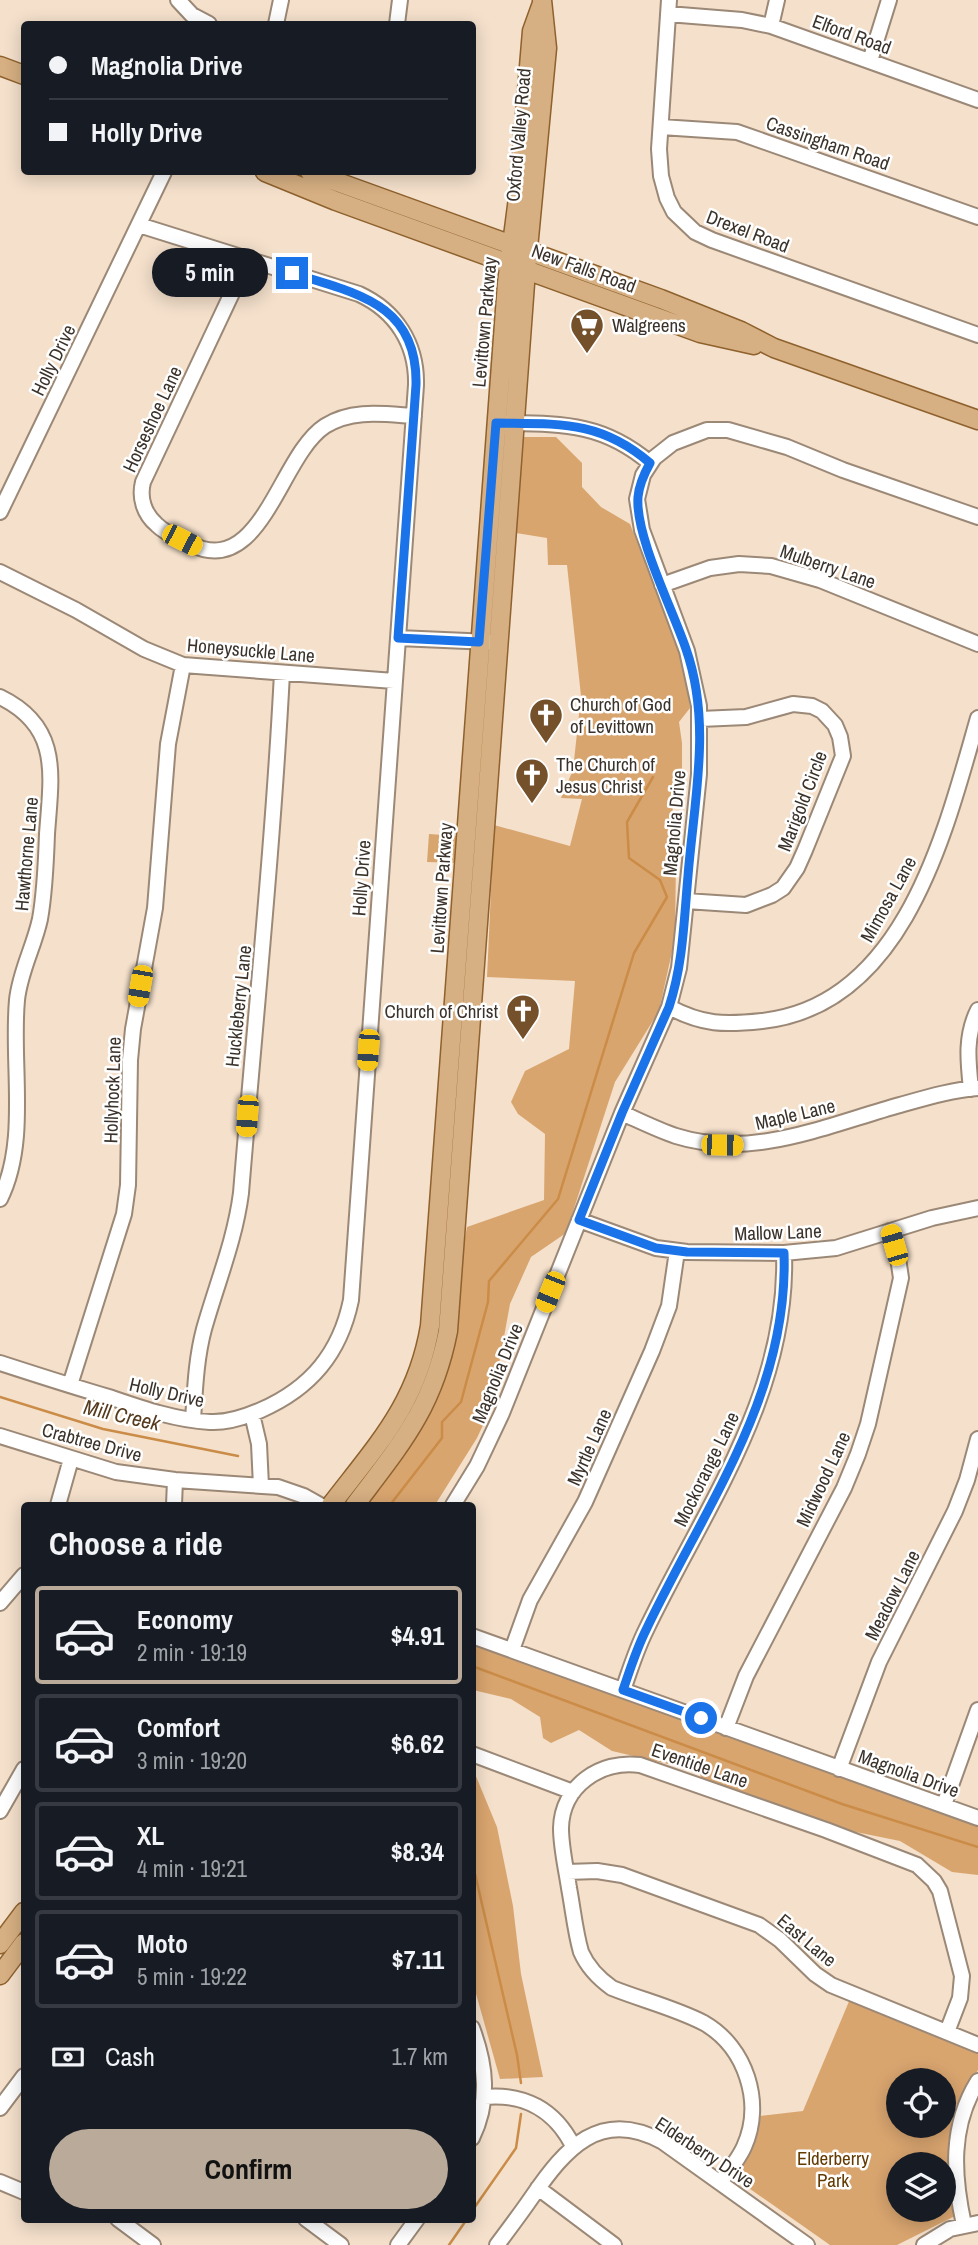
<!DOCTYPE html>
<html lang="en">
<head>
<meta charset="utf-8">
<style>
	:root { --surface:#171b24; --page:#20242c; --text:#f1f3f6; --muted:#9ea1a6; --line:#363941; --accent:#b9aa9a }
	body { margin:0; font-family:"Archivo Narrow",sans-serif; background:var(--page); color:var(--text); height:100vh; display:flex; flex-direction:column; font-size:26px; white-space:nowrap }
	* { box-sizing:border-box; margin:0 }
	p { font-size:23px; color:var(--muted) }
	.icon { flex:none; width:38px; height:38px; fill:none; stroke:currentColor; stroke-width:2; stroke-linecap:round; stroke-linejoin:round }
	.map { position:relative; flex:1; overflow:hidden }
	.sheet { position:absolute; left:21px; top:1502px; width:455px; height:721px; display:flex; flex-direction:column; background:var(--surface); border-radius:7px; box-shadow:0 4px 18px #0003 }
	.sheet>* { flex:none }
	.top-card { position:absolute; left:21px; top:21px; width:455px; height:154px; border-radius:7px; box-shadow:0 4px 18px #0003; display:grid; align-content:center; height:154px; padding:0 28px; background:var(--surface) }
	.tools { position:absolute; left:886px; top:2068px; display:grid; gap:14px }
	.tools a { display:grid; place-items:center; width:70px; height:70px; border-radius:50%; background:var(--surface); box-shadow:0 4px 18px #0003; font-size:35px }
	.end { position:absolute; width:32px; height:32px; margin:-16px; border:9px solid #1a73e8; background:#fff; box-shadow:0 0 0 4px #fff }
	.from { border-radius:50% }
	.bubble { position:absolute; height:49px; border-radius:24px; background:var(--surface); box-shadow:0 4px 18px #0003; font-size:23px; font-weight:700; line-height:49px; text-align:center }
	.car { position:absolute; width:21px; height:42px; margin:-21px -10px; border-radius:9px; box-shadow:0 0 5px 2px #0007; background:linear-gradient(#f5c518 24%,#345 0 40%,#f5c518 0 76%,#345 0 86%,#f5c518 0) }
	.top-card b { display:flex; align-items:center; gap:24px; height:66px; font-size:26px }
	.top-card b+b { border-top:2px solid var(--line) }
	.top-card i { width:18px; height:18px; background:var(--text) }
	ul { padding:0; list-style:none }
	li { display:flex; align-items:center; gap:21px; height:98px; margin:0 14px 10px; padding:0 14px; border:4px solid var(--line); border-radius:7px }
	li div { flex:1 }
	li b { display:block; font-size:26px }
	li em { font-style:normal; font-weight:700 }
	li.on { border-color:var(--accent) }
	li>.icon { width:63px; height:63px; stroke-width:1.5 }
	h2 { padding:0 28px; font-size:32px; line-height:84px }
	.pay { display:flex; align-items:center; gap:18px; height:77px; padding:0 28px; font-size:26px }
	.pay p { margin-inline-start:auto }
	.primary-button { display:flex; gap:14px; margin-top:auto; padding:14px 28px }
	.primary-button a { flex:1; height:80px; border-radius:42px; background:var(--accent); color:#111; font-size:28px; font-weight:700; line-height:80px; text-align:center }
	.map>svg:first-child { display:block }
</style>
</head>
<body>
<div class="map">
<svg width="978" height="2245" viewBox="0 0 978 2245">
	<rect width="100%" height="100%" fill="#f4e0cb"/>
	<path fill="#d9a56f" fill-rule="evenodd" d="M521 437H556L582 463V487L601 507 630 524 670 626 687 677 690 708 679 722 682 743V768L671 786 676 855 675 938 659 1011 615 1082 566 1233 531 1257 510 1304 491 1408 477 1438 435 1505H363L449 1361 461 1258 467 1227 544 1200 545 1134 518 1114 511 1102 525 1071 569 1049 575 981 487 977 494 825 570 846 582 799 561 798 573 770 581 696 567 565H548L547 538 516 533Z
		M429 834 458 836 457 863 427 862Z
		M473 1645 923 1807 978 1824V1875L952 1872 900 1841 841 1829 701 1778 698 1763 684 1761 668 1764 612 1751 579 1730 551 1743 543 1738 540 1717 511 1699 473 1690Z
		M473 1769 497 1827 513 1906 521 1974 543 2077 500 2079 473 1983Z
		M850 1999 978 2053V2070L954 2109 948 2144V2187L955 2216 897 2245H830L733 2177 759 2116 803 2111ZM898 2081H943V2126H898ZM898 2165H943V2210H898Z"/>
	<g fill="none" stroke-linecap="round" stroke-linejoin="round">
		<path stroke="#ca8c47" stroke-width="2.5" d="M0 1397 103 1429 238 1456
			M390 1505 442 1438V1422L461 1402 488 1302 489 1281 558 1199 634 953 667 897 660 880 629 858 627 822 653 777
			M472 1666 842 1804 978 1847
			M472 1861 517 2055 521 2083
			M472 2211 516 2148 521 2114
			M449 2245 467 2219"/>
		<g stroke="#9b8876" stroke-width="18">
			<path id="minor" d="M178 0 192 15 209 24
				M669 0 659 149 661 176 667 198 674 212 695 232 712 240 978 335
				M668 14 742 20 771 26 978 100
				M276 24 281 0
				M397 24 400 0
				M771 26 777 0
				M870 61 889 0
				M661 127 737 132 978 217
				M248 259 143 482C139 498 144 514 157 525 166 534 178 538 190 544 262 580 279 456 325 426 352 409 383 414 414 416
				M504 423C563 424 603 423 650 463
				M0 512 164 172
				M0 572 76 610 144 649 183 665 394 681
				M662 585 710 568 739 564 771 566 820 580 978 644
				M398 638 490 642
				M0 697C62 727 51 776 47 834 46 862 45 891 40 919 34 947 20 971 17 1000 11 1064 29 1141 0 1199
				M686 901 746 905 772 895 783 888 797 868 805 850 843 756 840 737 835 725 822 711 812 706 793 704 746 717 700 719
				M669 1007C703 1025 724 1025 762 1021 904 1006 945 833 978 718
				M971 1089C968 1061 965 1036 978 1010
				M622 1113C640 1121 658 1130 676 1136 752 1160 827 1125 900 1105 925 1098 951 1090 978 1088
				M579 1220 656 1248 687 1252 784 1253 836 1248 932 1218 978 1208
				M0 1363C37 1375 74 1387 112 1398 144 1409 176 1420 210 1422 228 1423 245 1417 261 1410 311 1388 340 1353 351 1300L416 385C417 344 396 311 359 294L139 225
				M70 1385 124 1214 128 1185 130 1060 133 1029 155 908 168 744 183 665
				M252 1414 259 1444 261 1486
				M193 1420C195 1390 196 1359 204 1329 217 1283 235 1240 241 1193 255 1020 273 847 282 673
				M0 1436 116 1472 175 1480 278 1487 304 1496 320 1505
				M58 1505 71 1459
				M174 1505 175 1480
				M453 1505 477 1466 502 1413 622 1113 669 1007 679 968 699 774V706L687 651 642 530 637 499 643 475 654 458 673 443 707 430H728L787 447 843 470 978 517
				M0 1603 24 1575
				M472 1636 978 1818
				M512 1650 530 1600 585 1502 652 1351 669 1306 677 1251
				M623 1690C630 1670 636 1650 646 1630 704 1509 789 1394 784 1253
				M726 1728 746 1676 844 1488 858 1454 868 1424 901 1278 898 1258 890 1231
				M472 1754 573 1792
				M839 1769 879 1662 955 1511 967 1480 978 1439
				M944 1805 978 1710
				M0 1811 24 1769
				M567 1872 597 1871 622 1875 759 1925 780 1940 815 1974 831 1985 978 2045
				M472 2028C486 2065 490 2101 472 2138
				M484 2097C524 2093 555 2110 573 2146
				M0 2108 24 2076
				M0 2182 24 2192
				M720 2182C729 2171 738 2160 744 2147 764 2103 746 2047 704 2023 675 2008 642 2000 612 1988 598 1978 588 1968 581 1952 575 1931 573 1909 569 1888 566 1868 561 1848 561 1828 562 1786 600 1760 640 1765L826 1830 917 1865 934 1881 940 1891 962 1976 960 1998 947 2032
				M538 2188 614 2245
				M118 2219 153 2245
				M306 2219 341 2245
				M964 2225C953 2175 950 2126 978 2081
				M398 2245 417 2219
				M497 2245C509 2229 521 2213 532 2197 565 2149 600 2107 663 2142L807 2245
				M924 2245 950 2229 978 2223"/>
		</g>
		<g stroke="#8e612d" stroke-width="21">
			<path id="major" d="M0 66 24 75
				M265 172 336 201 700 333 754 345
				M310 172 661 299 741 331 774 348 978 420
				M331 1505C377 1445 417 1404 430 1326L507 283 518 198 532 31 541 6
				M355 1505C401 1444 433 1408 448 1331L526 270 547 48 542 0
				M0 1944 24 1912
				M0 1975 24 1943"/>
		</g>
		<use href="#minor" stroke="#fff" stroke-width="14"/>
		<use href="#major" stroke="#d6af82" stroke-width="18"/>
	</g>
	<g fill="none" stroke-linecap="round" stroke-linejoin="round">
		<path stroke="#1a73e8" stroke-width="9" d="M292 273C355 293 418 303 416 385L398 638 479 642 496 423C558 424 600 420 650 463 644 474 639 485 638 497 635 536 673 610 686 649 712 723 694 800 688 876 684 920 683 965 669 1007L622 1113 579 1220 656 1248 687 1252 784 1253C789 1395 704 1508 646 1630 636 1650 630 1670 623 1690L701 1718"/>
	</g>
	<defs>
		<g id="supermarket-pin" transform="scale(1.75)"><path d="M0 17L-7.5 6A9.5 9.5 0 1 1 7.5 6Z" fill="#74512a" stroke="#fff"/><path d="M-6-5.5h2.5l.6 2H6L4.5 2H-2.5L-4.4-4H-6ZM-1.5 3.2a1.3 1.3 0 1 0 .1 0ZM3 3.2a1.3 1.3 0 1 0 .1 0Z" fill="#fff"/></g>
		<g id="church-pin" transform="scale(1.75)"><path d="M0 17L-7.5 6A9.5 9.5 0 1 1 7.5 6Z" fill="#74512a" stroke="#fff"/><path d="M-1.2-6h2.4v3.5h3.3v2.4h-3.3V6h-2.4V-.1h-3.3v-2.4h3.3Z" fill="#fff"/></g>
	</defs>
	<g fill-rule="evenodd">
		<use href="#supermarket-pin" x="587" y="325"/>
		<use href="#church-pin" x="546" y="715"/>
		<use href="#church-pin" x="532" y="775"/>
		<use href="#church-pin" x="523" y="1011"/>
	</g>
	<g text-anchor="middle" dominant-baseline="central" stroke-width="5" stroke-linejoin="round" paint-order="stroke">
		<g font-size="19" fill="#3b332b" stroke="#fff">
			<text transform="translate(852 34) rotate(20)">Elford Road</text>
			<text transform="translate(518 135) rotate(-85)">Oxford Valley Road</text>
			<text transform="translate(828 143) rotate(19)">Cassingham Road</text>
			<text transform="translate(748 231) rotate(21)">Drexel Road</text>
			<text transform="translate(584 268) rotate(20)">New Falls Road</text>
			<text transform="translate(484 322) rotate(-85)">Levittown Parkway</text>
			<text transform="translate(53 360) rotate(-64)">Holly Drive</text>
			<text transform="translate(152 419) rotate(-65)">Horseshoe Lane</text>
			<text transform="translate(828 566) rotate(19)">Mulberry Lane</text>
			<text transform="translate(251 650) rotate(5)">Honeysuckle Lane</text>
			<text transform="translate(802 801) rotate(-69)">Marigold Circle</text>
			<text transform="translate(674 823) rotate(-85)">Magnolia Drive</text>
			<text transform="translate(26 854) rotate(-85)">Hawthorne Lane</text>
			<text transform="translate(361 878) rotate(-86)">Holly Drive</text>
			<text transform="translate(441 888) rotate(-86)">Levittown Parkway</text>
			<text transform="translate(888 899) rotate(-61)">Mimosa Lane</text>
			<text transform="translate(238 1006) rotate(-84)">Huckleberry Lane</text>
			<text transform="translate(112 1090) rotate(-88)">Hollyhock Lane</text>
			<text transform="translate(795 1114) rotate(-13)">Maple Lane</text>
			<text transform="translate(778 1232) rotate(-2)">Mallow Lane</text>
			<text transform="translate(497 1373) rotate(-68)">Magnolia Drive</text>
			<text transform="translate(167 1392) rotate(13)">Holly Drive</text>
			<text transform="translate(92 1442) rotate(15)">Crabtree Drive</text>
			<text transform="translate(589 1447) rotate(-66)">Myrtle Lane</text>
			<text transform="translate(706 1469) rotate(-64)">Mockorange Lane</text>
			<text transform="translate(823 1479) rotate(-65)">Midwood Lane</text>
			<text transform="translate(892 1595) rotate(-63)">Meadow Lane</text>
			<text transform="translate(700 1765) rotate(19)">Eventide Lane</text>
			<text transform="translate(909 1773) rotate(20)">Magnolia Drive</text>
			<text transform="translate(807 1940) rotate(40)">East Lane</text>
			<text transform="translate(705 2152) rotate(33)">Elderberry Drive</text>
		</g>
		<g font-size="19" fill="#3b332b" stroke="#fff" text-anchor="start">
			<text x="612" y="325">Walgreens</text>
			<text x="570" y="704">Church of God<tspan x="570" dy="22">of Levittown</tspan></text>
			<text x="556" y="764">The Church of<tspan x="556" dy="22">Jesus Christ</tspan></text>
			<text x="498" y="1011" text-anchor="end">Church of Christ</text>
		</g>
		<g font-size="19" fill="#633a00" stroke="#fff">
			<text x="833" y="2158">Elderberry<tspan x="833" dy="22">Park</tspan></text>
		</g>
		<g font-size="21" font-style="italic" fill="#553a1d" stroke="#fff">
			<text transform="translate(122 1415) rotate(13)">Mill Creek</text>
		</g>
	</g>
</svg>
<div class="tools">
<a><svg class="icon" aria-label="locate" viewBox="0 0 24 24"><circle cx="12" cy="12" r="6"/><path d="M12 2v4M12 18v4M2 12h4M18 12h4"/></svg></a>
<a><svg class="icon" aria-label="layers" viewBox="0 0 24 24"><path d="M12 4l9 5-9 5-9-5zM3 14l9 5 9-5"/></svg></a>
</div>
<i class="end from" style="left:701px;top:1718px"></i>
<i class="end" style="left:292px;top:273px"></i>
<div class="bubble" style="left:152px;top:248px;width:116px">5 min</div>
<i class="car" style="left:182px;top:540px;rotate:117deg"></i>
<i class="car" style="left:140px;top:986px;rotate:190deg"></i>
<i class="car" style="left:368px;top:1050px;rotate:184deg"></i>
<i class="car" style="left:247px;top:1116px;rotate:184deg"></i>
<i class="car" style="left:722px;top:1145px;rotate:91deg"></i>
<i class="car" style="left:894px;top:1245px;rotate:344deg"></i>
<i class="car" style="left:550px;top:1292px;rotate:202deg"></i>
<div class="top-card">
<b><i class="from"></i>Magnolia Drive</b>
<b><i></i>Holly Drive</b>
</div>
<section class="sheet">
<h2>Choose a ride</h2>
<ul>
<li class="on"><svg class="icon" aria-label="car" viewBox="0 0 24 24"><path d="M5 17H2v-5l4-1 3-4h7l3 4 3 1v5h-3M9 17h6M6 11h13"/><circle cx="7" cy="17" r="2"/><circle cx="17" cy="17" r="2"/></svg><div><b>Economy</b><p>2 min · 19:19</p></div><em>$4.91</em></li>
<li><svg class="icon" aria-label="car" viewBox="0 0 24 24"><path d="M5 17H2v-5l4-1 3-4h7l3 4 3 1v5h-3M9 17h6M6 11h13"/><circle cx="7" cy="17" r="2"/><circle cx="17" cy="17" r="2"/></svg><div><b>Comfort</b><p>3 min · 19:20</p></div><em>$6.62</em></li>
<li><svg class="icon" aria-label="car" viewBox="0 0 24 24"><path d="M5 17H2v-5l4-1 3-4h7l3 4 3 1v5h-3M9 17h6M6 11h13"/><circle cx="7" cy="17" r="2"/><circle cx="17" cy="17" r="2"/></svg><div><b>XL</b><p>4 min · 19:21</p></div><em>$8.34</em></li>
<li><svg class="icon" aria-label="car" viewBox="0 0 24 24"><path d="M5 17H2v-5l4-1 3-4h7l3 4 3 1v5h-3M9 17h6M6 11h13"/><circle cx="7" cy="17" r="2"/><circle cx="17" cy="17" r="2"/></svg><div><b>Moto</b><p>5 min · 19:22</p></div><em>$7.11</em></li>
</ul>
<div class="pay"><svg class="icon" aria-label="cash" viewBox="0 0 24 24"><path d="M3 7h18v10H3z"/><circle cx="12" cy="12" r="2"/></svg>Cash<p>1.7 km</p></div>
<div class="primary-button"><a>Confirm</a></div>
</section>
</div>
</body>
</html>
